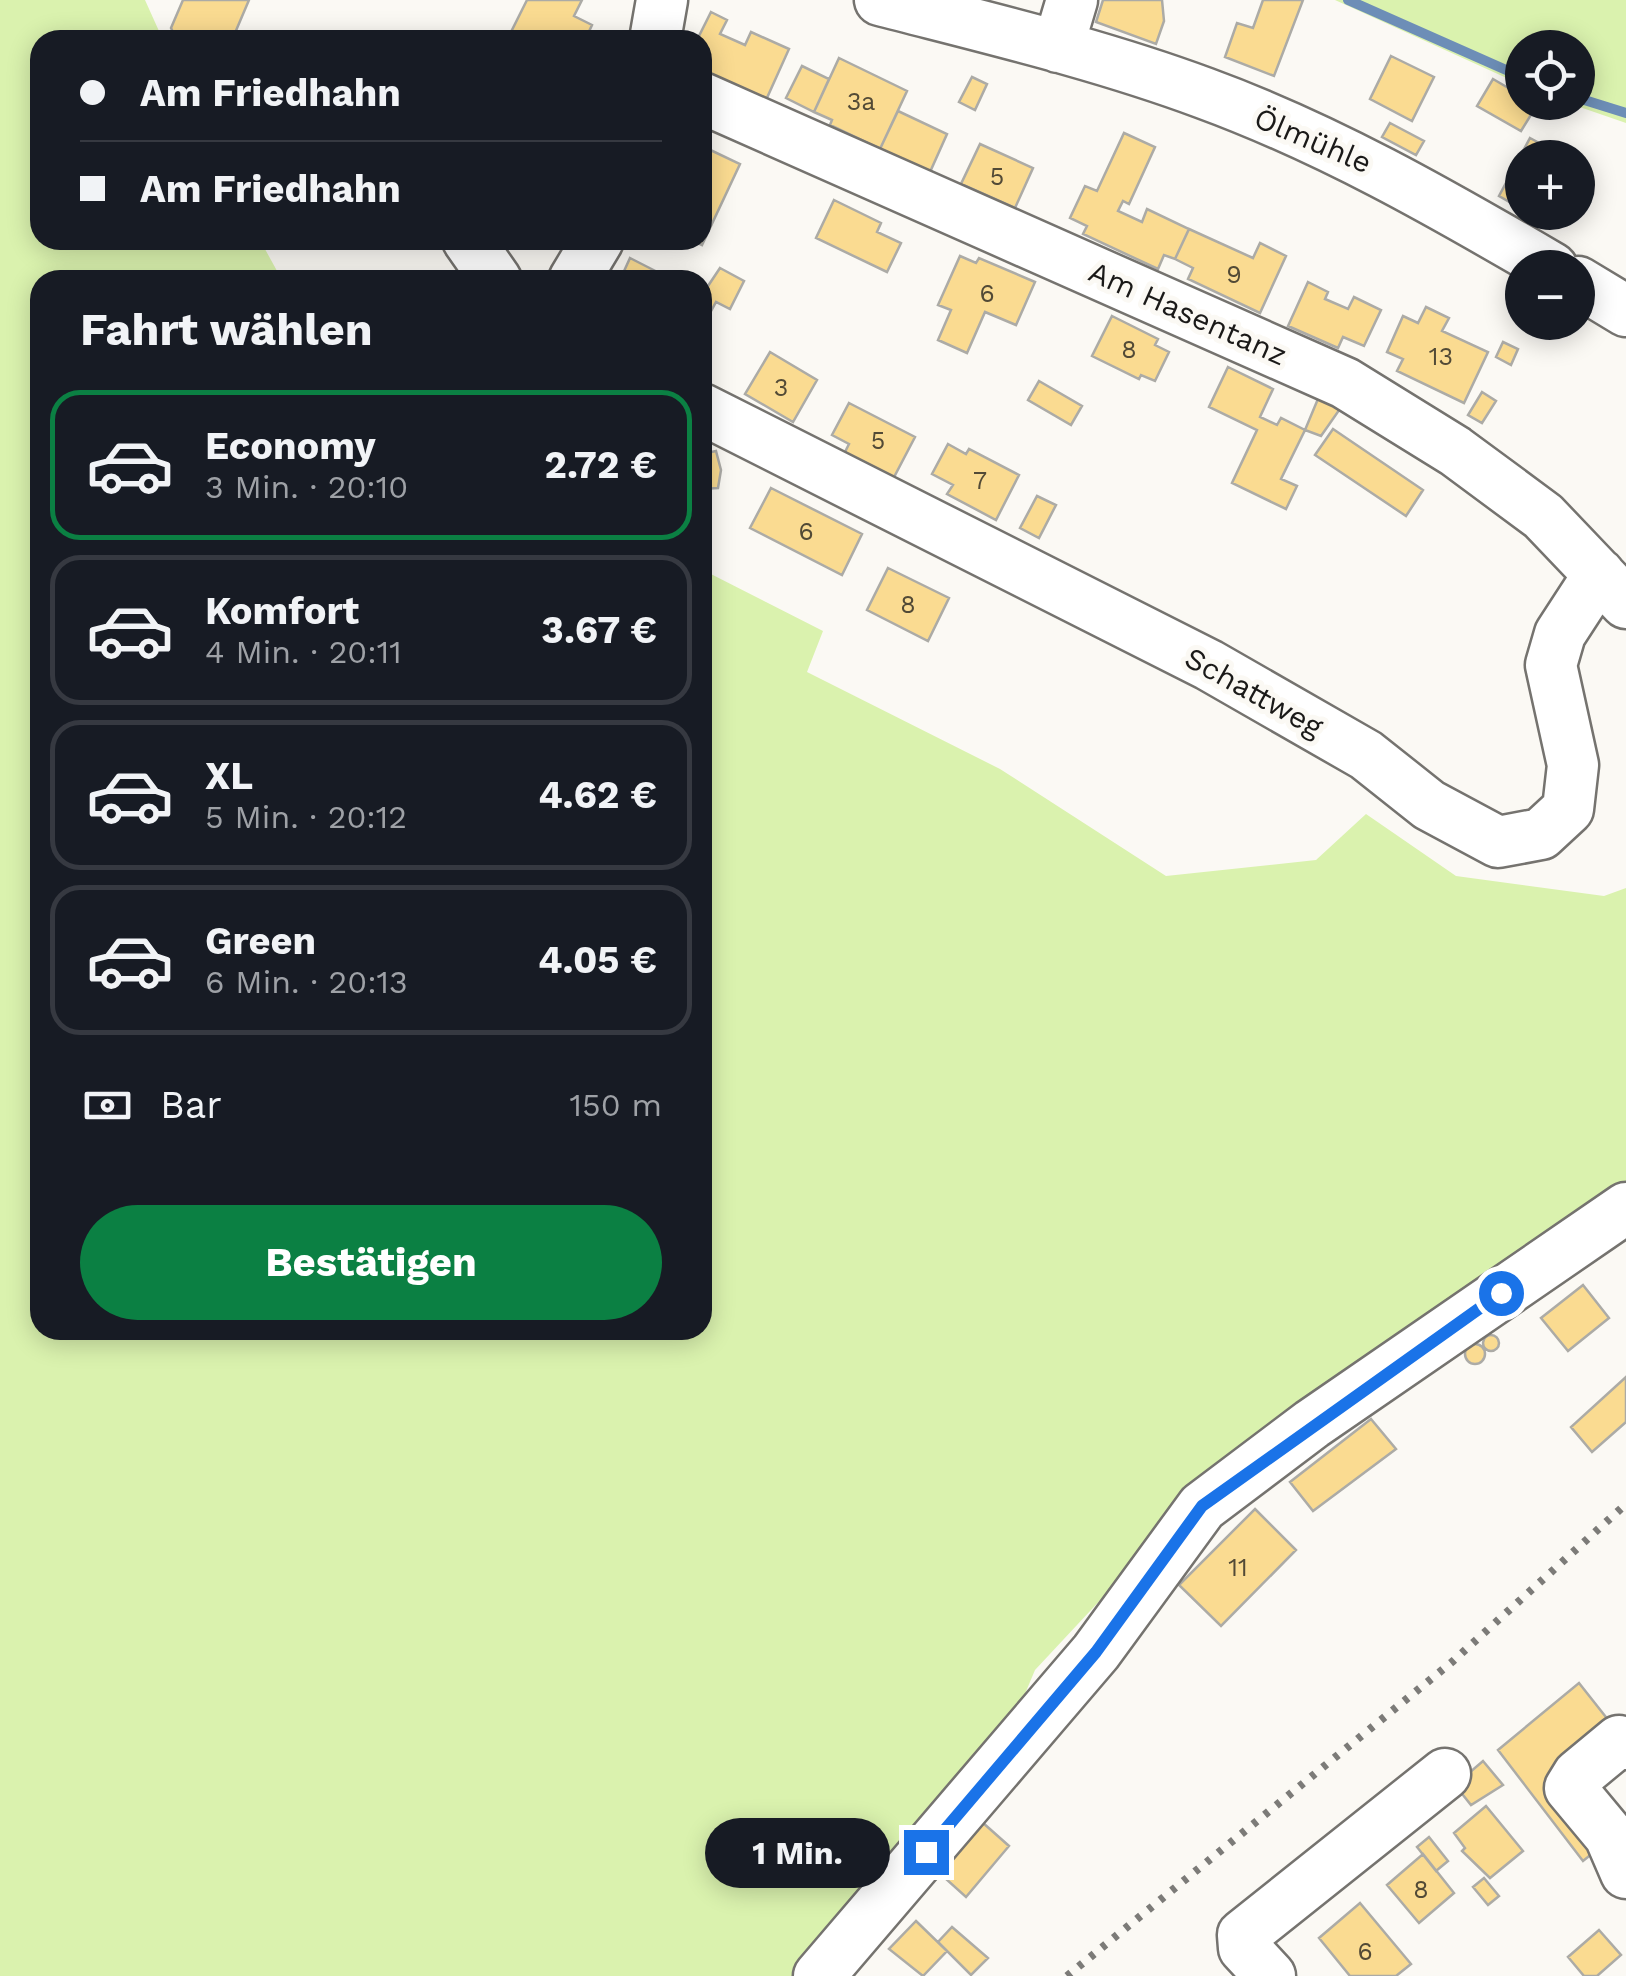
<!DOCTYPE html>
<html lang="de">
<head>
<meta charset="utf-8">
<style>
	:root { --surface:#171b24; --page:#242831; --text:#f1f3f6; --muted:#9ea1a6; --line:#363941; --accent:#0b8043 }
	body { margin:0; font-family:"Work Sans",sans-serif; background:var(--page); color:var(--text); height:100vh; display:flex; flex-direction:column; font-size:38px; white-space:nowrap }
	* { box-sizing:border-box; margin:0 }
	p { font-size:32px; color:var(--muted) }
	.icon { flex:none; width:55px; height:55px; fill:none; stroke:currentColor; stroke-width:2; stroke-linecap:round; stroke-linejoin:round }
	.map { position:relative; flex:1; overflow:hidden }
	.panel { position:absolute; left:30px; top:270px; width:682px; height:1070px; display:flex; flex-direction:column; background:var(--surface); border-radius:30px; box-shadow:0 5px 25px #0003 }
	.panel>* { flex:none }
	.top-card { position:absolute; left:30px; top:30px; width:682px; height:220px; border-radius:30px; box-shadow:0 5px 25px #0003; display:grid; align-content:center; height:220px; padding:0 50px; background:var(--surface) }
	.buttons { position:absolute; left:1505px; top:30px; display:grid; gap:20px }
	.buttons a { display:grid; place-items:center; width:90px; height:90px; border-radius:50%; background:var(--surface); box-shadow:0 5px 25px #0003; font-size:50px }
	.end { position:absolute; width:45px; height:45px; margin:-22px; border:12px solid #1a73e8; background:#fff; box-shadow:0 0 0 5px #fff }
	.from { border-radius:50% }
	.bubble { position:absolute; height:70px; border-radius:35px; background:var(--surface); box-shadow:0 5px 25px #0003; font-size:32px; font-weight:700; line-height:70px; text-align:center }
	.top-card b { display:flex; align-items:center; gap:35px; height:95px; font-size:38px }
	.top-card b+b { border-top:2px solid var(--line) }
	.top-card i { width:25px; height:25px; background:var(--text) }
	ul { padding:0; list-style:none }
	li { display:flex; align-items:center; gap:30px; height:150px; margin:0 20px 15px; padding:0 30px; border:5px solid var(--line); border-radius:30px }
	li div { flex:1 }
	li b { display:block; font-size:38px }
	li em { font-style:normal; font-weight:700 }
	li.on { border-color:var(--accent) }
	li>.icon { width:90px; height:90px; stroke-width:1.5 }
	h2 { padding:0 50px; font-size:45px; line-height:120px }
	.pay { display:flex; align-items:center; gap:25px; height:110px; padding:0 50px; font-size:38px }
	.pay p { margin-inline-start:auto }
	.cta { display:flex; gap:20px; margin-top:auto; padding:20px 50px }
	.cta a { flex:1; height:115px; border-radius:60px; background:var(--accent); color:#fff; font-size:40px; font-weight:700; line-height:115px; text-align:center }
	.map>svg:first-child { display:block }
</style>
</head>
<body>
<div class="map">
<svg width="1626" height="1976" viewBox="0 0 1626 1976">
	<rect width="100%" height="100%" fill="#fbf9f4"/>
	<path fill="#daf2ae" d="M0 0H145L163 40H40V240H260L282 280H40V1330H702L703 570 823 631 807 672 1000 769 1166 876 1316 860 1366 814 1456 876 1604 896 1626 888V1186L1189 1505 1035 1670 1009 1732 793 1976H0Z
		M1335 0H1626V123L1568 103 1578 102V48H1522V85Z"/>
	<g fill="none" stroke-linecap="round" stroke-linejoin="round">
		<path stroke="#6d8eb7" stroke-width="10" d="M1348 0 1522 77
			M1578 98 1626 113"/>
	</g>
	<path fill="#fadb91" stroke="#acaba6" stroke-width="2.5" d="M183 0H249L232 40H177L171 28Z
		M527 0H582L574 16 592 25 585 40H532L512 30Z
		M1103 0H1162L1164 21 1156 44 1096 22Z
		M1263 0H1303L1274 76 1225 57 1237 23 1253 28Z
		M711 12 727 20 720 34 745 45 751 32 789 49 766 100 702 71V40H697Z
		M1391 56 1434 77 1412 121 1370 99Z
		M839 58 907 91 880 149 830 125 832 120 814 112Z
		M802 66 829 79 814 112 786 98Z
		M972 77 987 84 975 110 959 102Z
		M1493 79 1522 96V102L1537 105 1521 131 1477 106Z
		M898 111 947 134 930 172 880 149Z
		M1390 123 1424 141 1416 155 1382 137Z
		M1124 133 1155 147 1129 204 1123 201 1118 211 1142 222 1147 209 1189 229 1175 259 1164 255 1158 269 1083 234 1087 226 1070 218 1085 186 1097 191Z
		M1530 138 1567 158H1522V209L1499 196Z
		M980 144 1033 168 1015 208 961 184Z
		M702 146 740 164 702 245 691 240H702Z
		M834 200 881 223 877 232 901 243 887 272 816 238Z
		M1189 229 1253 258 1260 243 1286 256 1260 313 1188 279 1193 268 1175 259Z
		M960 256 976 263 979 258 1035 282 1016 325 985 312 967 353 938 340 951 310 938 305Z
		M630 258 673 280H620Z
		M720 268 744 281 730 309 716 302 702 328V295Z
		M1308 282 1328 292 1325 299 1348 309 1354 297 1381 310 1364 346 1343 337 1338 348 1288 326Z
		M1426 307 1449 318 1442 331 1488 352 1464 403 1397 371 1403 359 1387 352 1403 316 1418 323Z
		M1112 316 1158 339 1155 345 1169 352 1155 381 1141 375 1139 379 1092 356Z
		M1503 342 1518 349 1511 365 1496 357Z
		M770 352 817 380 793 422 745 394Z
		M1228 367 1273 389 1260 417 1277 425 1281 418 1305 430 1281 479 1297 486 1286 509 1232 483 1257 430 1209 407Z
		M1039 381 1082 406 1071 425 1028 400Z
		M1482 392 1496 401 1482 423 1468 415Z
		M1320 394 1342 406 1321 436 1305 430Z
		M849 403 915 437 893 479 844 454 849 444 832 435Z
		M1333 429 1423 490 1406 516 1315 455Z
		M948 444 966 454 969 449 1019 475 996 520 947 494 953 485 932 474Z
		M716 451 721 470 718 488 702 489V454Z
		M771 488 862 534 842 575 750 528Z
		M1037 496 1056 505 1039 538 1020 528Z
		M888 568 949 598 928 641 867 610Z
		M1583 1285 1609 1318 1568 1351 1541 1318Z
		M1483 1343a8 8 0 1 1 16 0a8 8 0 1 1-16 0Z
		M1465 1354a10 10 0 1 1 20 0a10 10 0 1 1-20 0Z
		M1626 1377V1422L1592 1452 1571 1427Z
		M1371 1419 1396 1449 1313 1511 1290 1482Z
		M1255 1509 1296 1550 1221 1626 1179 1585Z
		M1579 1683 1613 1726 1550 1777 1604 1844 1583 1861 1498 1750Z
		M1483 1761 1503 1785 1471 1805 1455 1785Z
		M1486 1806 1523 1851 1490 1878 1462 1851 1465 1848 1454 1833Z
		M982 1822 1009 1846 966 1897 936 1870Z
		M1429 1837 1448 1861 1436 1871 1417 1847Z
		M1423 1854 1454 1893 1419 1923 1387 1885Z
		M1484 1878 1499 1896 1488 1905 1473 1887Z
		M1360 1903 1411 1964 1396 1976H1350L1319 1938Z
		M916 1921 947 1951 923 1976 889 1949Z
		M952 1927 988 1958 971 1975 938 1942Z
		M1599 1930 1621 1955 1597 1976H1584L1568 1957Z"/>
	<g fill="none" stroke-linecap="round" stroke-linejoin="round">
		<g stroke="#75736f" stroke-width="55">
			<path id="minor" d="M880 0C988 28 1099 54 1204 93 1327 138 1439 202 1552 268
				M655 40 662 0
				M1058 47 1072 0
				M702 98 1345 383 1455 451 1543 516 1626 603
				M468 240 496 280
				M574 280 598 240
				M1578 282 1626 311
				M702 409 1209 665 1366 755 1429 805 1498 842 1541 834 1568 809 1573 765 1551 665 1560 634 1599 574
				M1626 1744 1619 1741 1578 1775 1570 1788 1610 1836 1626 1873
				M819 1976 1096 1652 1202 1507 1312 1424 1626 1208
				M1270 1976 1244 1948 1243 1935 1445 1774"/>
		</g>
		<use href="#minor" stroke="#fff" stroke-width="50"/>
		<path stroke="#7c7b78" stroke-width="8" stroke-dasharray="5 10" stroke-linecap="butt" d="M1067 1976 1452 1662 1626 1504"/>
	</g>
	<g fill="none" stroke-linecap="round" stroke-linejoin="round">
		<path stroke="#1a73e8" stroke-width="12" d="M926 1852 1096 1652 1202 1506 1501 1293"/>
	</g>
	<g text-anchor="middle" dominant-baseline="central" stroke-width="10" stroke-linejoin="round" paint-order="stroke">
		<g font-size="25" fill="#524a36">
			<text x="861" y="101">3a</text>
			<text x="997" y="176">5</text>
			<text x="1234" y="274">9</text>
			<text x="987" y="293">6</text>
			<text x="1129" y="349">8</text>
			<text x="1441" y="356">13</text>
			<text x="781" y="387">3</text>
			<text x="878" y="440">5</text>
			<text x="980" y="480">7</text>
			<text x="806" y="531">6</text>
			<text x="908" y="604">8</text>
			<text x="1238" y="1567">11</text>
			<text x="1421" y="1889">8</text>
			<text x="1365" y="1951">6</text>
		</g>
		<g font-size="30" fill="#1a1918" stroke="#fbf9f4">
			<text transform="translate(1313 140) rotate(23)">Ölmühle</text>
			<text transform="translate(1188 313) rotate(24)">Am Hasentanz</text>
			<text transform="translate(1254 692) rotate(29)">Schattweg</text>
		</g>
	</g>
</svg>
<div class="buttons">
<a><svg class="icon" aria-label="locate" viewBox="0 0 24 24"><circle cx="12" cy="12" r="6"/><path d="M12 2v4M12 18v4M2 12h4M18 12h4"/></svg></a>
<a>+</a>
<a>−</a>
</div>
<i class="end from" style="left:1501px;top:1293px"></i>
<i class="end" style="left:926px;top:1852px"></i>
<div class="bubble" style="left:705px;top:1818px;width:185px">1 Min.</div>
<div class="top-card">
<b><i class="from"></i>Am Friedhahn</b>
<b><i></i>Am Friedhahn</b>
</div>
<section class="panel">
<h2>Fahrt wählen</h2>
<ul>
<li class="on"><svg class="icon" aria-label="car" viewBox="0 0 24 24"><path d="M5 17H2v-5l4-1 3-4h7l3 4 3 1v5h-3M9 17h6M6 11h13"/><circle cx="7" cy="17" r="2"/><circle cx="17" cy="17" r="2"/></svg><div><b>Economy</b><p>3 Min. · 20:10</p></div><em>2.72 €</em></li>
<li><svg class="icon" aria-label="car" viewBox="0 0 24 24"><path d="M5 17H2v-5l4-1 3-4h7l3 4 3 1v5h-3M9 17h6M6 11h13"/><circle cx="7" cy="17" r="2"/><circle cx="17" cy="17" r="2"/></svg><div><b>Komfort</b><p>4 Min. · 20:11</p></div><em>3.67 €</em></li>
<li><svg class="icon" aria-label="car" viewBox="0 0 24 24"><path d="M5 17H2v-5l4-1 3-4h7l3 4 3 1v5h-3M9 17h6M6 11h13"/><circle cx="7" cy="17" r="2"/><circle cx="17" cy="17" r="2"/></svg><div><b>XL</b><p>5 Min. · 20:12</p></div><em>4.62 €</em></li>
<li><svg class="icon" aria-label="car" viewBox="0 0 24 24"><path d="M5 17H2v-5l4-1 3-4h7l3 4 3 1v5h-3M9 17h6M6 11h13"/><circle cx="7" cy="17" r="2"/><circle cx="17" cy="17" r="2"/></svg><div><b>Green</b><p>6 Min. · 20:13</p></div><em>4.05 €</em></li>
</ul>
<div class="pay"><svg class="icon" aria-label="cash" viewBox="0 0 24 24"><path d="M3 7h18v10H3z"/><circle cx="12" cy="12" r="2"/></svg>Bar<p>150 m</p></div>
<div class="cta"><a>Bestätigen</a></div>
</section>
</div>
</body>
</html>
